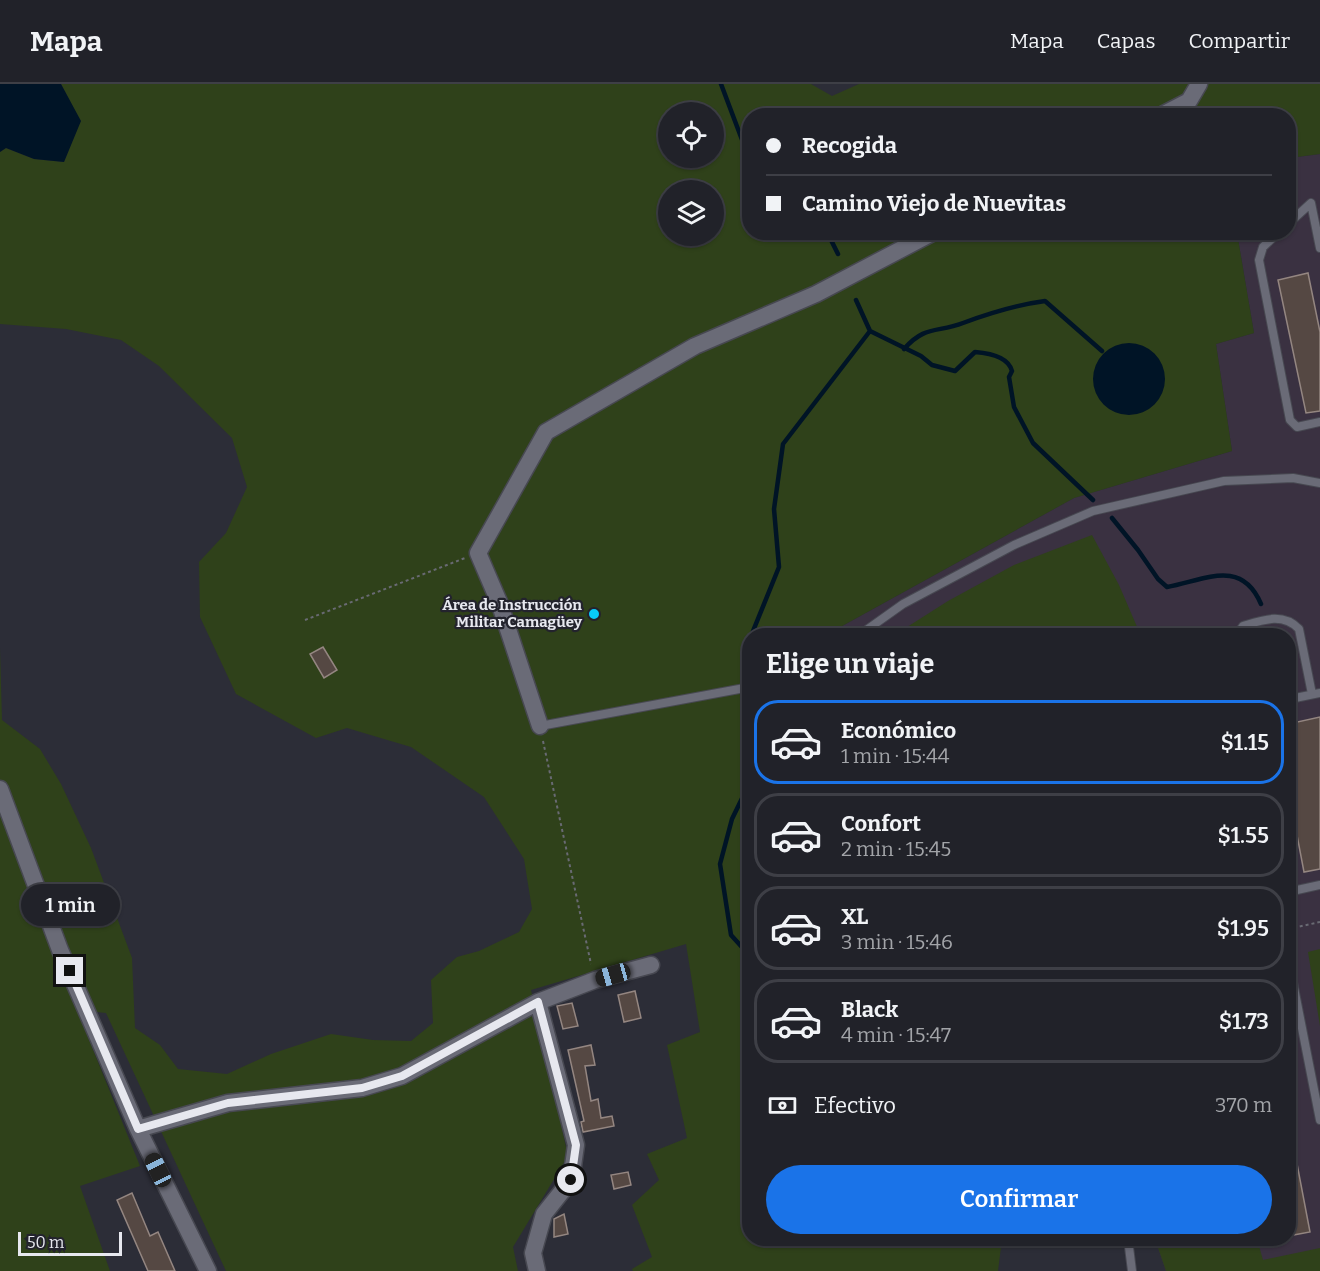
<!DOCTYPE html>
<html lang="es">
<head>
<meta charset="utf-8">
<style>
	:root { --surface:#212229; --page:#292a31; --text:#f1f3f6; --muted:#a2a4a8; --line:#3e3f46; --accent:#1a73e8 }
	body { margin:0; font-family:Bitter,serif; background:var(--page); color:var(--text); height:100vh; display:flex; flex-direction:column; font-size:22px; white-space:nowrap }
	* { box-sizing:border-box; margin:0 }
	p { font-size:20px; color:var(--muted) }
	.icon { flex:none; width:33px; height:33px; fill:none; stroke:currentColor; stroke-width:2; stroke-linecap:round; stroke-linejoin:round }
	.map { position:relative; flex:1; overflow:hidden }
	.drawer { position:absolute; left:742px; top:544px; width:554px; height:618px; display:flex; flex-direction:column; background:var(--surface); border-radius:24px; box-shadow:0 2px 4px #0004,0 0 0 2px var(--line) }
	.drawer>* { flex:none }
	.hud { position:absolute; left:742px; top:24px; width:554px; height:132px; border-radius:24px; box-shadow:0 2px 4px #0004,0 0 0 2px var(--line); display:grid; align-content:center; height:132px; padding:0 24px; background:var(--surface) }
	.tools { position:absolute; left:658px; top:18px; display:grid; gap:12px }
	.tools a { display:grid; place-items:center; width:66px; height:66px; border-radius:50%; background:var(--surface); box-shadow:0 2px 4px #0004,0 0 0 2px var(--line); font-size:30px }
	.scale { position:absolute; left:18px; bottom:15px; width:104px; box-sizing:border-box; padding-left:6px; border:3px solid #e7e8ef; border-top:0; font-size:16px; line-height:21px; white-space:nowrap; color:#e7e8ef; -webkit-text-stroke:4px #23232d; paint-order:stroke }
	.end { position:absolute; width:27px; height:27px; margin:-14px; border:8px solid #e7e8ef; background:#111; box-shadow:0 0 0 3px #111 }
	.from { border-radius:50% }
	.bubble { position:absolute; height:42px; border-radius:21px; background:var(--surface); box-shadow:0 2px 4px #0004,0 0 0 2px var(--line); font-size:20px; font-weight:600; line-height:42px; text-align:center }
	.car { position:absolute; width:18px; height:36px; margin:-18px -9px; border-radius:8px; box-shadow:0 0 4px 2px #0007; background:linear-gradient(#222 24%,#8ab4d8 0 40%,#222 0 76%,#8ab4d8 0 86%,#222 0) }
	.hud b { display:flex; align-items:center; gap:21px; height:57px; font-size:22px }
	.hud b+b { border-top:2px solid var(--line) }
	.hud i { width:15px; height:15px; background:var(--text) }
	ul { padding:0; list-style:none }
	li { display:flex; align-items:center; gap:18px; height:84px; margin:0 12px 9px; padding:0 12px; border:3px solid var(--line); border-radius:24px }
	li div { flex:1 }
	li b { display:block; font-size:22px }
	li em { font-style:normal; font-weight:600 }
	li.selected { border-color:var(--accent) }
	li>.icon { width:54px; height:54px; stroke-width:1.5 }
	h2 { padding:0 24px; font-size:27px; line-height:72px }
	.pay { display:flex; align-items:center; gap:15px; height:66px; padding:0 24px; font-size:22px }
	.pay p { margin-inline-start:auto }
	.primary-button { display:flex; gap:12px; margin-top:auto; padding:12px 24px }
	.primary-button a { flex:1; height:69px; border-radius:36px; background:var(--accent); color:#fff; font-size:24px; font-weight:600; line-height:69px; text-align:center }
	header { display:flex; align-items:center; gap:36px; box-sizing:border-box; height:84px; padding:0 30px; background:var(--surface); border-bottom:2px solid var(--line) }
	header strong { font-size:28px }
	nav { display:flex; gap:33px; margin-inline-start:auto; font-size:21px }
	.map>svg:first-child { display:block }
</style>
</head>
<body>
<header>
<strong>Mapa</strong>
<nav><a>Mapa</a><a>Capas</a><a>Compartir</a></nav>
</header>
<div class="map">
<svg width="1320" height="1187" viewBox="0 0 1320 1187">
	<rect width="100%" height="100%" fill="#2c2d37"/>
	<path fill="#3a3141" d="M1320 70V1187H1166L1155 1155H1288V552H824L1074 414 1232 367 1216 260 1254 249 1237 149 1288 148 1289 74Z"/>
	<path fill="#2f411a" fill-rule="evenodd" d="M61 0H811L832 12 859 0H1320V70L1289 74 1288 32H750V148L1237 149 1254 249 1216 260 1232 367 1074 414 824 552H750V1155H1002L998 1187H633L632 1185 652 1173 632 1121 659 1096 647 1070 687 1054 667 961 700 948 686 860 531 906 568 1072 513 1163 518 1187H226L106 929 77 926 140 1082 80 1102 110 1187H0V564L2 636 40 665 61 700 91 764 132 874 135 944 160 961 178 985 227 990 271 970 331 950 373 956 411 957 433 939 431 896 457 873 479 867 519 848 532 825 524 775 484 713 411 663 347 644 316 654 236 610 200 533 199 478 226 449 247 403 232 354 159 282 121 256 66 245 0 240V68L6 64 34 75 64 78 80 37ZM669 28H714V74H669ZM669 106H714V152H669Z
		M1092 451 1119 501 1141 552H893L948 517 1014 481Z
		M1320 865V942L1308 868Z
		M1155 1155H1257L1263 1176 1320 1164V1187H1166Z"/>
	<path fill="#001426" d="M0 0H61L81 37 64 78 34 75 6 64 0 68Z
		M1093 295a36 36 0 1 1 72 0a36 36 0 1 1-72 0Z"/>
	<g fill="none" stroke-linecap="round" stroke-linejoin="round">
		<path stroke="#001426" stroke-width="4.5" d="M721 0 744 61 750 66
			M827 148 838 170
			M856 216 870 247 921 272 932 281 955 287 975 268C988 269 1008 272 1012 287L1009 293 1014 323 1033 359 1093 416
			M904 265C925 241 937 249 963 239 990 229 1015 221 1045 217L1102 267
			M1112 434 1138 466 1158 495 1167 503C1203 497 1241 473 1261 520
			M751 552 779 483 774 425 783 360 870 247
			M750 698 732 735 720 780 731 851 750 872"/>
	</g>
	<path fill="#554843" stroke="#948681" stroke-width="1.5" d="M1308 189 1320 248V327L1306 329 1278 196Z
		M323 563 337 586 324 594 310 570Z
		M1320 633V785L1304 788 1296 746 1288 748V640Z
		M635 907 641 934 624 938 618 911Z
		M572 919 578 942 563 945 557 922Z
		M591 961 595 981 585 982 591 1017 598 1015 601 1034 612 1032 614 1042 583 1048 581 1038 584 1037 568 966Z
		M1288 1064H1294L1310 1148 1288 1152Z
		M628 1088 631 1101 614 1105 611 1091Z
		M132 1109 150 1152 158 1148 175 1187H148L117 1116Z
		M564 1130 568 1150 554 1153V1135Z"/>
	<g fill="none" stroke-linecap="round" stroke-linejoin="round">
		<g stroke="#474851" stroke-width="10">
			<path id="service" d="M1288 140 1311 119 1320 164
				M1279 148 1263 163 1259 176 1290 336 1297 343 1320 338
				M858 552 903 520 1014 461 1093 427 1224 397 1293 394 1320 399
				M1236 552 1243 542C1262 536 1283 528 1299 545L1312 610
				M1295 614 1320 609
				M540 642 750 603
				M1288 808 1320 801
				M1288 873 1320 1036
				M1128 1155 1132 1187"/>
		</g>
		<g stroke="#474851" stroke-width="19">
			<path id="minor" d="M1160 32 1189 17 1199 0
				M540 642 499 518 478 469 546 348 695 262 816 210 934 148
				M0 705 60 866 138 1045 208 1187
				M138 1045 228 1019 362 1004 402 992 538 918 595 896 651 881
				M537 1187 533 1169 544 1130 571 1096 576 1061 538 918"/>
		</g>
		<path stroke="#696a73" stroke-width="2" stroke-dasharray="3 3" stroke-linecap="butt" d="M305 536 465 474
			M543 657 591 880
			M1288 845 1320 838"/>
		<use href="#service" stroke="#6a6b77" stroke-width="8"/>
		<use href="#minor" stroke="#6a6b77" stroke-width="16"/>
	</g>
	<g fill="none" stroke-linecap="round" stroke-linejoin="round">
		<path stroke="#e7e8ef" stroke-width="8" d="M70 887 138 1045 228 1019 362 1004 402 992 538 918 576 1061 571 1096"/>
	</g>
	<circle fill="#08cbfa" stroke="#23232d" stroke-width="2" cx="594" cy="530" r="6"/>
	<g text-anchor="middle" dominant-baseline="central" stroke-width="4.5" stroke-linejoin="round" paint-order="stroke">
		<g font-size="15" font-weight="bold" fill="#e7e8ef" stroke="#23232d" text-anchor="end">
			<text x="582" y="521">Área de Instrucción<tspan x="582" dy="17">Militar Camagüey</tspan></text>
		</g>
	</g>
</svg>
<div class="tools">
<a><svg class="icon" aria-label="locate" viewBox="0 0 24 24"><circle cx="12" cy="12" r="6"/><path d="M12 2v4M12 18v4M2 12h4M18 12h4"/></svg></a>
<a><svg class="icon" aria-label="layers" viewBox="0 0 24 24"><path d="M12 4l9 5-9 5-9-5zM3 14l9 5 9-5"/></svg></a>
</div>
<div class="scale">50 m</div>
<i class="end from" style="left:571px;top:1096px"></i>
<i class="end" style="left:70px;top:887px"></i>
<div class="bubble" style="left:21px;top:800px;width:99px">1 min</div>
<i class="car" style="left:613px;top:891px;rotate:254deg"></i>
<i class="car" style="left:158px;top:1086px;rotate:334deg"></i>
<div class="hud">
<b><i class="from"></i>Recogida</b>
<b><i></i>Camino Viejo de Nuevitas</b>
</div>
<section class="drawer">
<h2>Elige un viaje</h2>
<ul>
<li class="selected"><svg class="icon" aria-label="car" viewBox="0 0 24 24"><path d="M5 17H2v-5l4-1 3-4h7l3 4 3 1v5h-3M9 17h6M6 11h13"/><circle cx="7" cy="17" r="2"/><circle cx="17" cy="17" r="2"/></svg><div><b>Económico</b><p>1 min · 15:44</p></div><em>$1.15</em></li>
<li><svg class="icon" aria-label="car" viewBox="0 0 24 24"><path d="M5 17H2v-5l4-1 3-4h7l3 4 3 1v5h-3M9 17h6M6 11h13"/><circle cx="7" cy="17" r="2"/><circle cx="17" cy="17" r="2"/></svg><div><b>Confort</b><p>2 min · 15:45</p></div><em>$1.55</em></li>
<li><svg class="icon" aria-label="car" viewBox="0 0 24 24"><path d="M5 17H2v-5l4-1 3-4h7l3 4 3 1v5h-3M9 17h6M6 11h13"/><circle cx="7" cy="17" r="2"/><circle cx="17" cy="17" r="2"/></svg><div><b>XL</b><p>3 min · 15:46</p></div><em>$1.95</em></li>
<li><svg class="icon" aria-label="car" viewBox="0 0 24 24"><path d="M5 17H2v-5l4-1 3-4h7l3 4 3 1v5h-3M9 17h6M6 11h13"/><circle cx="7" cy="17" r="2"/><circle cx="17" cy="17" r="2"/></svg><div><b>Black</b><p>4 min · 15:47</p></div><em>$1.73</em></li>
</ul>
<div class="pay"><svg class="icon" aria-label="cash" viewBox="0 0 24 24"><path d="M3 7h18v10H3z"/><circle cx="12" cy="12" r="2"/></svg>Efectivo<p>370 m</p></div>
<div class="primary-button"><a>Confirmar</a></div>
</section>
</div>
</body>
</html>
